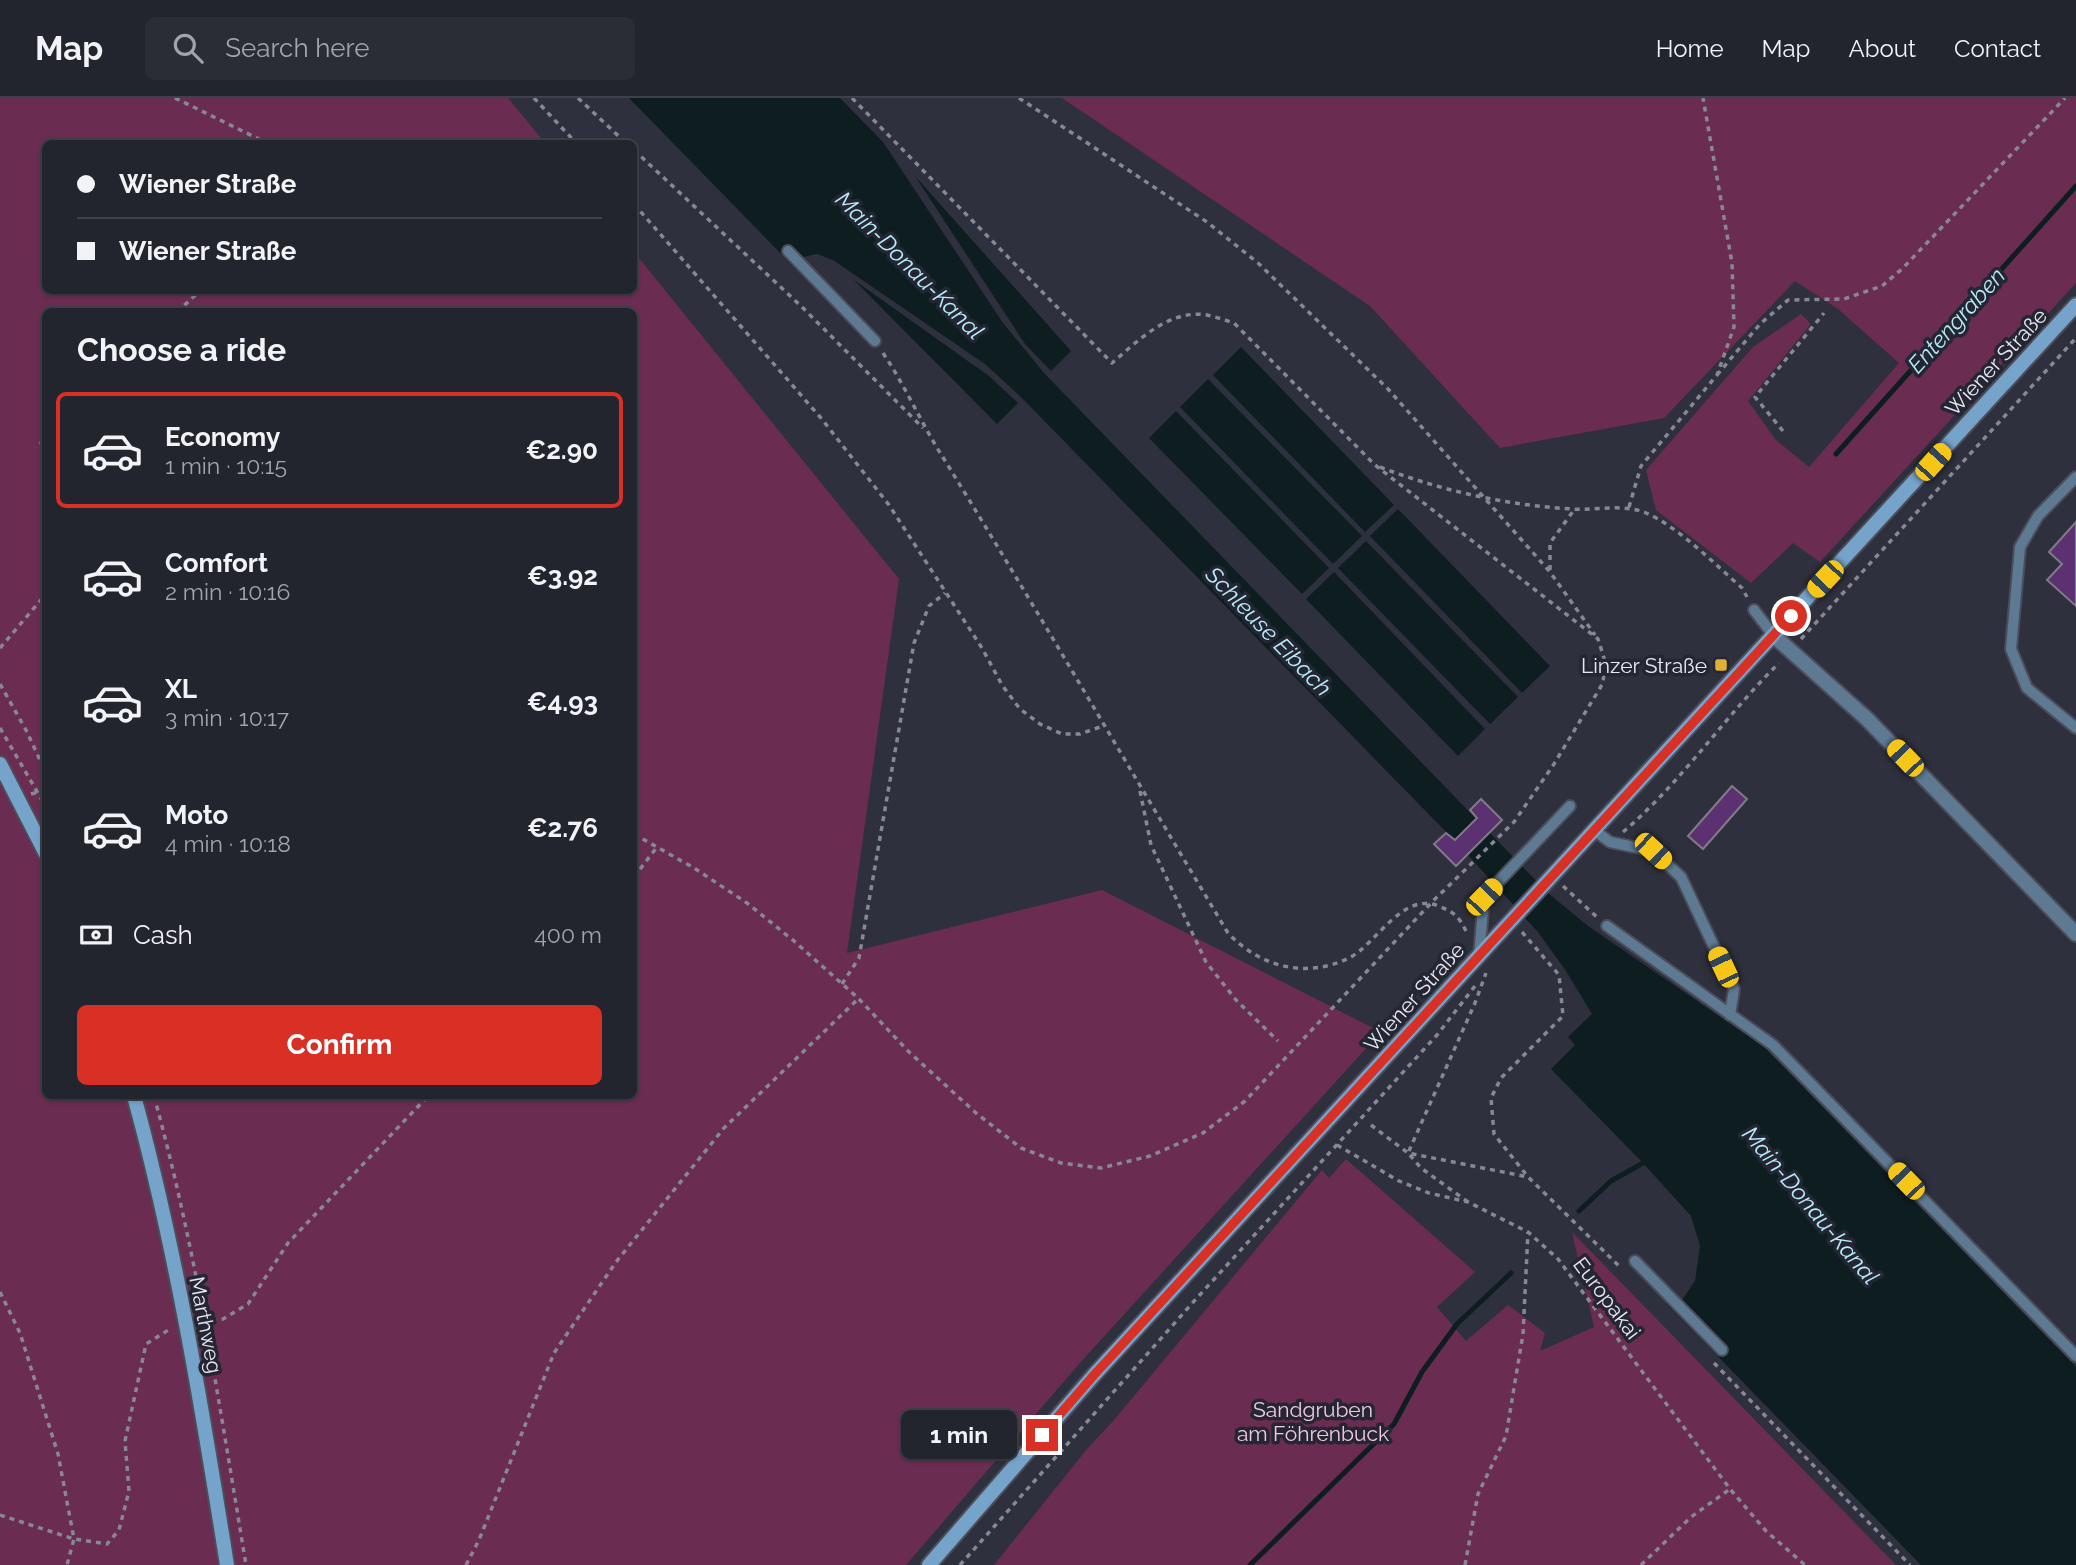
<!DOCTYPE html>
<html lang="en">
<head>
<meta charset="utf-8">
<style>
	:root { --surface:#22242e; --page:#2a2c36; --text:#f1f3f6; --muted:#a2a4aa; --line:#3f414a; --accent:#d93025 }
	body { margin:0; font-family:Raleway,sans-serif; background:var(--page); color:var(--text); height:100vh; display:flex; flex-direction:column; font-size:26px; white-space:nowrap }
	* { box-sizing:border-box; margin:0 }
	p { font-size:23px; color:var(--muted) }
	.icon { flex:none; width:38px; height:38px; fill:none; stroke:currentColor; stroke-width:2; stroke-linecap:round; stroke-linejoin:round }
	.map { position:relative; flex:1; overflow:hidden }
	.details { position:absolute; left:42px; top:210px; width:595px; height:791px; display:flex; flex-direction:column; background:var(--surface); border-radius:10px; box-shadow:0 2px 5px #0004,0 0 0 2px var(--line) }
	.details>* { flex:none }
	.hud { position:absolute; left:42px; top:42px; width:595px; height:154px; border-radius:10px; box-shadow:0 2px 5px #0004,0 0 0 2px var(--line); display:grid; align-content:center; height:154px; padding:0 35px; background:var(--surface) }
	.end { position:absolute; width:32px; height:32px; margin:-16px; border:9px solid #d93025; background:#fff; box-shadow:0 0 0 4px #fff }
	.from { border-radius:50% }
	.bubble { position:absolute; height:49px; border-radius:10px; background:var(--surface); box-shadow:0 2px 5px #0004,0 0 0 2px var(--line); font-size:23px; font-weight:700; line-height:49px; text-align:center }
	.car { position:absolute; width:21px; height:42px; margin:-21px -10px; border-radius:9px; box-shadow:0 0 5px 2px #0007; background:linear-gradient(#f5c518 24%,#345 0 40%,#f5c518 0 76%,#345 0 86%,#f5c518 0) }
	.hud b { display:flex; align-items:center; gap:24px; height:66px; font-size:26px }
	.hud b+b { border-top:2px solid var(--line) }
	.hud i { width:18px; height:18px; background:var(--text) }
	ul { padding:0; list-style:none }
	li { display:flex; align-items:center; gap:21px; height:116px; margin:0 14px 10px; padding:0 21px; border:4px solid transparent; border-radius:10px }
	li div { flex:1 }
	li b { display:block; font-size:26px }
	li em { font-style:normal; font-weight:700 }
	li.selected { border-color:var(--accent) }
	li>.icon { width:63px; height:63px; stroke-width:1.5 }
	h2 { padding:0 35px; font-size:32px; line-height:84px }
	.pay { display:flex; align-items:center; gap:18px; height:77px; padding:0 35px; font-size:26px }
	.pay p { margin-inline-start:auto }
	.action { display:flex; gap:14px; margin-top:auto; padding:14px 35px }
	.action a { flex:1; height:80px; border-radius:10px; background:var(--accent); color:#fff; font-size:28px; font-weight:700; line-height:80px; text-align:center }
	header { display:flex; align-items:center; gap:42px; box-sizing:border-box; height:98px; padding:0 35px; background:var(--surface); border-bottom:2px solid var(--line) }
	header strong { font-size:33px }
	nav { display:flex; gap:38px; margin-inline-start:auto; font-size:24px }
	.search { width:490px; height:63px; background:var(--page); display:flex; align-items:center; gap:18px; box-sizing:border-box; padding:0 24px; border-radius:10px; color:var(--muted); font-size:26px }
	.map>svg:first-child { display:block }
</style>
</head>
<body>
<header>
<strong>Map</strong>
<div class="search"><svg class="icon" aria-label="search" viewBox="0 0 24 24"><circle cx="10" cy="10" r="6"/><path d="M15 15l6 6"/></svg>Search here</div>
<nav><a>Home</a><a>Map</a><a>About</a><a>Contact</a></nav>
</header>
<div class="map">
<svg width="2076" height="1467" viewBox="0 0 2076 1467">
	<rect width="100%" height="100%" fill="#2e303d"/>
	<path fill="#6b2c51" fill-rule="evenodd" d="M0 0H508L545 45 46 46V192H634V154L899 481 847 855 1102 792 1381 934 1079 1266 906 1467H0ZM46 214H634V998H46Z
		M1062 0H2076V185L1820 464 1793 445 1751 485 1656 412 1646 372 1753 249 1801 216 1811 226 1748 303 1776 342 1809 369 1899 265 1838 211 1795 183 1664 320 1500 350 1370 208Z
		M1346 1061 1475 1174 1437 1209 1466 1243 1508 1207 1545 1235 1540 1253 1594 1229 1572 1134 1896 1467H994L1087 1351 1114 1322 1322 1072 1329 1080Z"/>
	<path fill="#0d1d20" d="M629 0H840L883 44 1003 225 1044 275 1548 795 1588 828 1764 949 2076 1269V1467H1921L1666 1205 1674 1194 1682 1202 1695 1183 1700 1148 1691 1118 1643 1065 1551 971 1575 947 1568 939 1592 916 1566 873 1538 834 1455 743 1020 298 985 266 833 162 817 156 803 159 843 201 830 206Z
		M915 78 1071 253 1051 273 1025 246Z
		M854 182 989 278 1018 305 997 326Z
		M1241 249 1394 407 1365 434 1213 277Z
		M1208 281 1362 438 1333 466 1180 309Z
		M1176 313 1329 470 1302 496 1149 340Z
		M1398 411 1550 568 1522 595 1370 438Z
		M1366 443 1518 599 1490 626 1338 470Z
		M1334 474 1485 631 1458 658 1306 501Z"/>
	<g fill="none" stroke-linecap="round" stroke-linejoin="round">
		<path stroke="#0d1d20" stroke-width="5" d="M1836 356 2076 88
			M1579 1113 1611 1083 1643 1065
			M1250 1467 1394 1326 1422 1274 1457 1226 1511 1175"/>
	</g>
	<path fill="#5b3171" stroke="#827a88" stroke-width="2" d="M2076 424V508L2047 482 2062 466 2049 454Z
		M1732 688 1747 701 1703 751 1688 738Z
		M1481 701 1502 722 1456 768 1434 746 1446 735 1455 742 1477 720 1470 712Z"/>
	<g fill="none" stroke-linecap="round" stroke-linejoin="round">
		<g stroke="#4c4d5a" stroke-width="14">
			<path id="service" d="M788 153 875 243
				M2076 379 2038 418 2020 449 2011 551 2027 590 2076 630
				M1754 512 1773 537
				M1594 732 1610 744 1653 753 1681 779 1734 891 1730 917
				M1607 828 1773 947 2076 1258
				M1479 859 1484 799 1570 708
				M1635 1163 1722 1252"/>
		</g>
		<g stroke="#4c4d5a" stroke-width="18">
			<path id="minor" d="M1773 537 1867 621 2076 836"/>
		</g>
		<g stroke="#4c4d5a" stroke-width="18">
			<path id="secondary" d="M0 666 46 756
				M134 998C176 1151 202 1310 227 1467
				M929 1467 1094 1277 2076 207"/>
		</g>
		<path stroke="#878893" stroke-width="3.5" stroke-dasharray="5 5" stroke-linecap="butt" d="M175 0 269 46
			M534 0 577 46
			M578 0 627 46
			M1019 0 1207 124 1258 165 1388 291 1550 474 1595 537
			M634 52 802 209 923 330
			M634 106 821 320 889 407 982 550 1002 587 1020 611 1040 626 1062 636H1080L1103 628
			M177 214 201 192
			M883 255C906 289 922 327 944 361 1041 518 1133 677 1228 835 1260 869 1306 881 1349 860 1377 846 1403 791 1441 809 1455 815 1459 819 1466 833
			M1717 277 1760 226 1788 202 1844 201 1882 188 1903 170 2065 0
			M46 332 41 345 46 354
			M1783 333 1755 299 1824 215
			M1380 369C1442 393 1506 407 1572 411 1597 413 1622 405 1646 415 1676 427 1717 468 1742 490L1747 499
			M1629 409 1641 368 1717 277 1734 229 1732 165 1703 0
			M1550 472V445L1574 412
			M1801 541 2076 240
			M0 550 46 496
			M0 586 26 632 46 675
			M0 630 46 709
			M1140 693 1151 747 1206 864 1236 902 1278 943
			M31 696 46 692
			M1623 734C1682 684 1725 618 1779 565
			M634 736 694 770 747 805 794 843 858 900 909 954 976 1015 1021 1050 1061 1065 1101 1070 1150 1058 1203 1035 1245 1003 1432 804 1514 724 1554 666 1603 585 1605 563 1598 541 1375 367 1234 225C1225 222 1216 219 1207 217 1169 211 1139 242 1112 265L852 0
			M634 779 657 749
			M1563 788 1598 820
			M1522 834 1559 877 1563 918 1501 980 1491 1000 1494 1036 1528 1079
			M842 886 859 860 914 545 929 508 945 495
			M154 998C196 1151 220 1310 246 1467
			M1371 1027 1408 1055 1528 1079 1621 1170
			M1337 1047 1399 1083 1429 1095 1468 1104 1528 1134 1558 1161 1730 1391 1766 1433 1805 1467
			M1468 1104 1421 1070 1408 1055 1475 905 1486 875
			M0 1194 20 1235 58 1356 74 1441 67 1467
			M202 1225 223 1221 248 1206 288 1145 428 998
			M1714 1265 1910 1467
			M0 1417 74 1441 107 1446 119 1432 129 1393 125 1343 146 1246 170 1231
			M466 1467 479 1442 554 1255 616 1164 724 1030 858 901
			M960 1467 1196 1201 1437 937 1475 888
			M1465 1467 1478 1396 1506 1338 1523 1236 1528 1134
			M1641 1467 1691 1419 1730 1391"/>
		<use href="#service" stroke="#5e7a93" stroke-width="10"/>
		<use href="#minor" stroke="#5e7a93" stroke-width="14"/>
		<use href="#secondary" stroke="#76a3ca" stroke-width="14"/>
	</g>
	<g fill="none" stroke-linecap="round" stroke-linejoin="round">
		<path stroke="#d93025" stroke-width="9" d="M1042 1337 1094 1277 1791 518"/>
	</g>
	<rect fill="#e0b034" stroke="#252633" stroke-width="2.5" x="1714" y="560" width="14" height="14" rx="3.5"/>
	<g text-anchor="middle" dominant-baseline="central" stroke-width="7" stroke-linejoin="round" paint-order="stroke">
		<g font-size="21" fill="#e7e8f1" stroke="#252633">
			<text transform="translate(1996 264) rotate(-47)">Wiener Straße</text>
			<text transform="translate(1414 899) rotate(-48)">Wiener Straße</text>
			<text transform="translate(1607 1200) rotate(53)">Europakai</text>
			<text transform="translate(206 1227) rotate(79)">Marthweg</text>
		</g>
		<g font-size="21" fill="#e7e8f1" stroke="#252633" text-anchor="end">
			<text x="1707" y="567">Linzer Straße</text>
		</g>
		<g font-size="21" fill="#f3c8de" stroke="#252633">
			<text x="1313" y="1311">Sandgruben<tspan x="1313" dy="24">am Föhrenbuck</tspan></text>
		</g>
		<g font-size="23" font-style="italic" fill="#b7edf9" stroke="#252633">
			<text transform="translate(910 167) rotate(45)">Main-Donau-Kanal</text>
			<text transform="translate(1956 222) rotate(-48)">Entengraben</text>
			<text transform="translate(1269 533) rotate(46)">Schleuse Eibach</text>
			<text transform="translate(1811 1107) rotate(50)">Main-Donau-Kanal</text>
		</g>
	</g>
</svg>
<i class="end from" style="left:1791px;top:518px"></i>
<i class="end" style="left:1042px;top:1337px"></i>
<div class="bubble" style="left:901px;top:1312px;width:116px">1 min</div>
<i class="car" style="left:1933px;top:364px;rotate:42deg"></i>
<i class="car" style="left:1825px;top:481px;rotate:223deg"></i>
<i class="car" style="left:1905px;top:660px;rotate:316deg"></i>
<i class="car" style="left:1653px;top:753px;rotate:133deg"></i>
<i class="car" style="left:1484px;top:799px;rotate:44deg"></i>
<i class="car" style="left:1723px;top:869px;rotate:335deg"></i>
<i class="car" style="left:1906px;top:1083px;rotate:316deg"></i>
<div class="hud">
<b><i class="from"></i>Wiener Straße</b>
<b><i></i>Wiener Straße</b>
</div>
<section class="details">
<h2>Choose a ride</h2>
<ul>
<li class="selected"><svg class="icon" aria-label="car" viewBox="0 0 24 24"><path d="M5 17H2v-5l4-1 3-4h7l3 4 3 1v5h-3M9 17h6M6 11h13"/><circle cx="7" cy="17" r="2"/><circle cx="17" cy="17" r="2"/></svg><div><b>Economy</b><p>1 min · 10:15</p></div><em>€2.90</em></li>
<li><svg class="icon" aria-label="car" viewBox="0 0 24 24"><path d="M5 17H2v-5l4-1 3-4h7l3 4 3 1v5h-3M9 17h6M6 11h13"/><circle cx="7" cy="17" r="2"/><circle cx="17" cy="17" r="2"/></svg><div><b>Comfort</b><p>2 min · 10:16</p></div><em>€3.92</em></li>
<li><svg class="icon" aria-label="car" viewBox="0 0 24 24"><path d="M5 17H2v-5l4-1 3-4h7l3 4 3 1v5h-3M9 17h6M6 11h13"/><circle cx="7" cy="17" r="2"/><circle cx="17" cy="17" r="2"/></svg><div><b>XL</b><p>3 min · 10:17</p></div><em>€4.93</em></li>
<li><svg class="icon" aria-label="car" viewBox="0 0 24 24"><path d="M5 17H2v-5l4-1 3-4h7l3 4 3 1v5h-3M9 17h6M6 11h13"/><circle cx="7" cy="17" r="2"/><circle cx="17" cy="17" r="2"/></svg><div><b>Moto</b><p>4 min · 10:18</p></div><em>€2.76</em></li>
</ul>
<div class="pay"><svg class="icon" aria-label="cash" viewBox="0 0 24 24"><path d="M3 7h18v10H3z"/><circle cx="12" cy="12" r="2"/></svg>Cash<p>400 m</p></div>
<div class="action"><a>Confirm</a></div>
</section>
</div>
</body>
</html>
